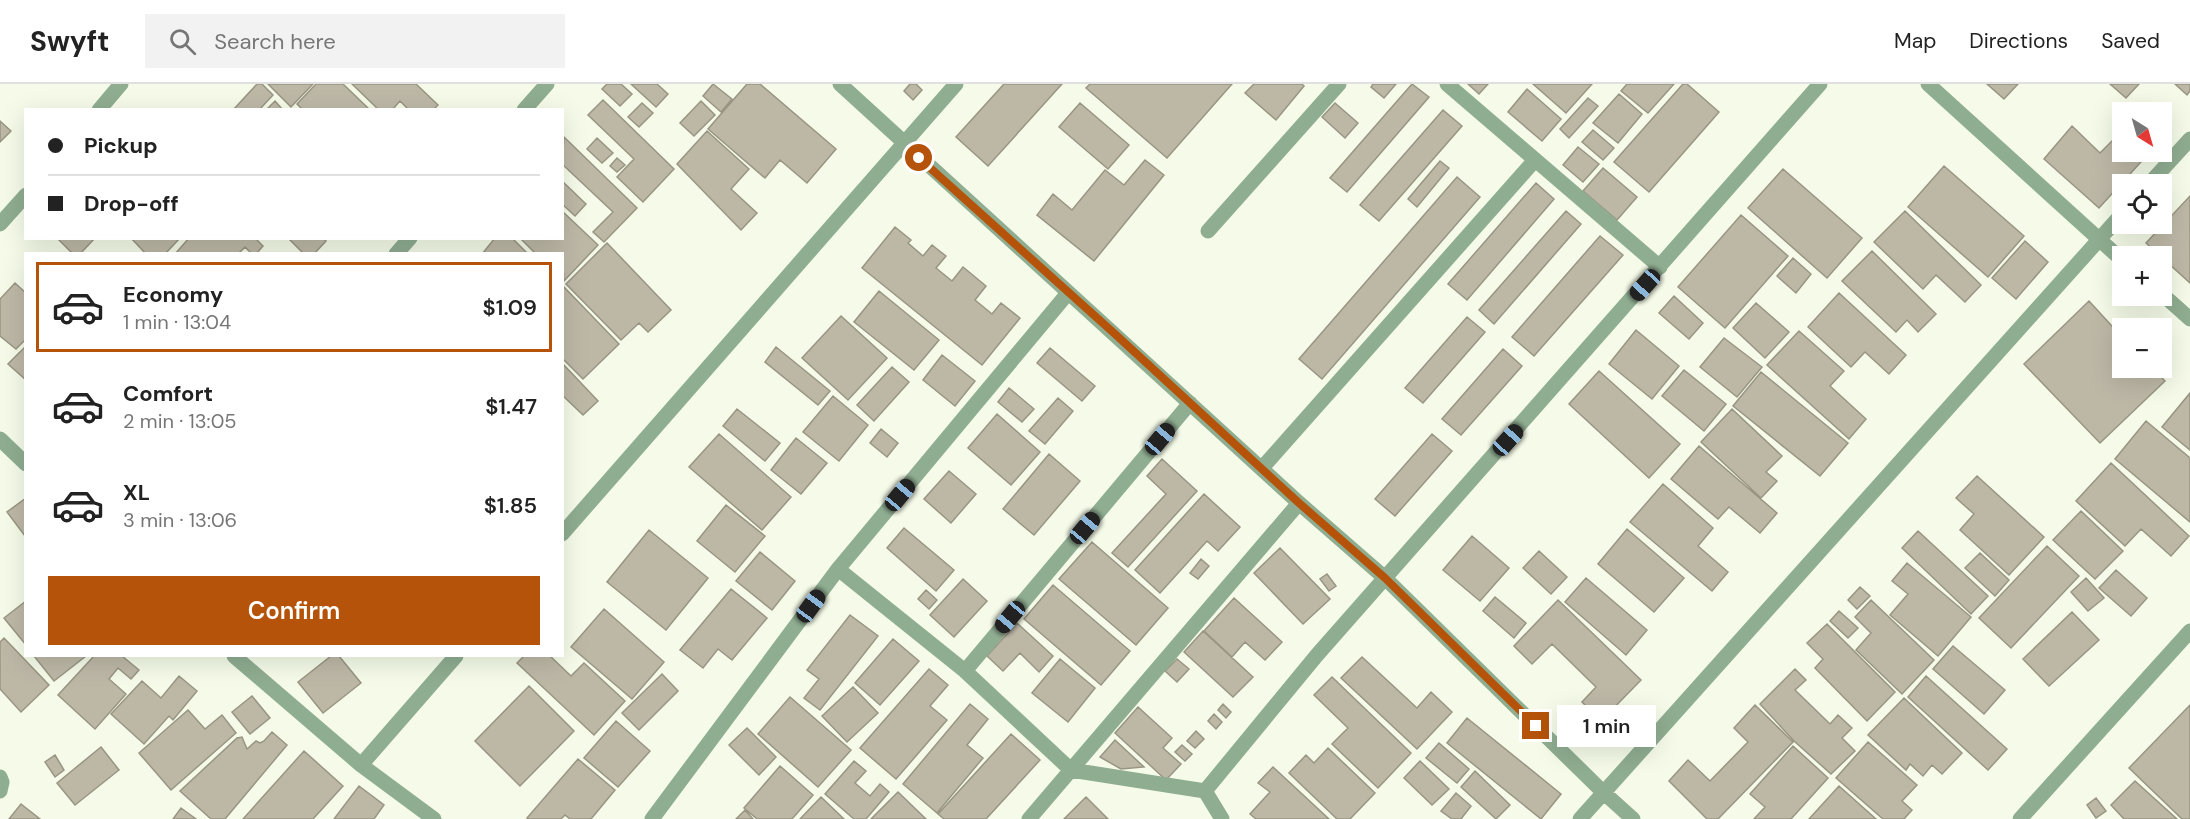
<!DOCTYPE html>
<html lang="en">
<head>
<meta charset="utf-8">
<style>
	:root { --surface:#fff; --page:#f2f2f2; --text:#222; --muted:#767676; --line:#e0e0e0; --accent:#b45309 }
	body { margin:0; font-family:"DM Sans",sans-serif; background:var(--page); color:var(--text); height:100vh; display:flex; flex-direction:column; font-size:22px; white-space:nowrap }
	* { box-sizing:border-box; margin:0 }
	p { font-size:20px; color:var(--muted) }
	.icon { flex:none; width:33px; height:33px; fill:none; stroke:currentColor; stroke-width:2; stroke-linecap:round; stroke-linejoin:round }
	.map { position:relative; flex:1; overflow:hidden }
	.side { position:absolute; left:24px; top:168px; width:540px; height:405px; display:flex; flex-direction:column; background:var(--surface); border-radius:0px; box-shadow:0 6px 24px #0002 }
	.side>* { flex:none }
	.banner { position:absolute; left:24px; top:24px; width:540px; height:132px; border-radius:0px; box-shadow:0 6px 24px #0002; display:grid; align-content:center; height:132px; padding:0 24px; background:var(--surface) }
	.needle { width:39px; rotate:143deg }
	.tools { position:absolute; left:2112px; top:18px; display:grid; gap:12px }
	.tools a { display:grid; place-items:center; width:60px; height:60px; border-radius:0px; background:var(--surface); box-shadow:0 6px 24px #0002; font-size:30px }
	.end { position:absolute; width:27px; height:27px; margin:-14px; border:8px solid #b45309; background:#fff; box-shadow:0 0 0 3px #fff }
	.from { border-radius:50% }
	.bubble { position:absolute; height:42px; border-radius:0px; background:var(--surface); box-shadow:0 6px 24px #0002; font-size:20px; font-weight:600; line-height:42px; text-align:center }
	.car { position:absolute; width:18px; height:36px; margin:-18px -9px; border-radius:8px; box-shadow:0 0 4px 2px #0007; background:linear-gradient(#222 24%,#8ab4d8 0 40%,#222 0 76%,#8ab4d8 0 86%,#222 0) }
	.banner b { display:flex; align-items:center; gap:21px; height:57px; font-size:22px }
	.banner b+b { border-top:2px solid var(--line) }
	.banner i { width:15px; height:15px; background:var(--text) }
	ul { padding:10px 0 0; list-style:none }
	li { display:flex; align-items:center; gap:18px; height:90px; margin:0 12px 9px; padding:0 12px; border:3px solid transparent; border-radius:0px }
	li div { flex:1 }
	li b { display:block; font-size:22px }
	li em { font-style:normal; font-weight:600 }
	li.selected { border-color:var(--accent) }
	li>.icon { width:54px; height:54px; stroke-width:1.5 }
	.cta { display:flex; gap:12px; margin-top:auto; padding:12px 24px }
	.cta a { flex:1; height:69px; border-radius:0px; background:var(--accent); color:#fff; font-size:24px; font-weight:600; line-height:69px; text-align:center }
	header { display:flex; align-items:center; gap:36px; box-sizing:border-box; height:84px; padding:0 30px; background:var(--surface); border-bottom:2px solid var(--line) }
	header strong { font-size:28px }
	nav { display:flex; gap:33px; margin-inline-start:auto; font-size:21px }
	.search { width:420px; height:54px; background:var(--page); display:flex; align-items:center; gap:15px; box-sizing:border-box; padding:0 21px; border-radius:0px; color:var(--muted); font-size:22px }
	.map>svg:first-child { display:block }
</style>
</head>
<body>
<header>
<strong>Swyft</strong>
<div class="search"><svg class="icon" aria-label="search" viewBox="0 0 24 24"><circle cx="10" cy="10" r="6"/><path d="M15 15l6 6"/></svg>Search here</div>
<nav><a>Map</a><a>Directions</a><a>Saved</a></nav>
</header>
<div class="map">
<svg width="2190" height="735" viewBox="0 0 2190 735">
	<rect width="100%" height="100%" fill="#f5fbe8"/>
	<path fill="#bdb8a6" stroke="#999583" stroke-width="1.5" d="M257 0H262L273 11 259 26H233Z
		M268 0H313L291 23Z
		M316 0H343L370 26H303L297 20Z
		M352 0H416L438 21 433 26H409L400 17 392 26H379Z
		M607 0H621L632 10 620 22 602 5Z
		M631 0H657L668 10 656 23Z
		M713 0 732 15 721 28 703 12Z
		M747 0H760L836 65 807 99 780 76 765 94 708 45Z
		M910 0H916L922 6 913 16 904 7Z
		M1004 0H1062L988 82 956 53Z
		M1090 0H1232L1167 74 1086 4Z
		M1254 0H1302L1304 2 1276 36 1245 9Z
		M1373 0H1396L1384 14 1371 3Z
		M1412 0 1429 13 1347 108 1330 94Z
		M1468 0H1488L1479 10Z
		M1533 0H1592L1566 29Z
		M1627 0H1674L1648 29 1621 7Z
		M1683 0H1687L1719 28 1649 108 1614 78Z
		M1987 0H2018L2004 15Z
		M2110 0H2139L2126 14Z
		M2175 0H2190V7L2187 11Z
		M1527 5 1561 35 1542 57 1508 28Z
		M1619 10 1642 30 1618 59 1593 39Z
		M1588 14 1598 22 1569 54 1560 45Z
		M603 16 674 85 643 118 617 93 634 75 588 31Z
		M275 17 283 26H266Z
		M701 17 715 31 694 52 680 39Z
		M642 19 653 29 639 43 628 33Z
		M1080 19 1129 61 1108 85 1059 43Z
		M1335 19 1358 39 1345 54 1322 33Z
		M1443 26 1462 42 1379 137 1360 121Z
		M0 37 11 47 0 58Z
		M2072 42 2100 69 2115 54 2122 61V68H2150L2099 124 2044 75Z
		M1593 46 1614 64 1603 76 1582 58Z
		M707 47 749 85 731 105 757 129 741 146 677 80Z
		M564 53 637 124 604 158 593 148 613 128 562 80Z
		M597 54 613 69 602 79 587 65Z
		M1578 63 1599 80 1583 98 1563 81Z
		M617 74 625 81 617 88 610 82Z
		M1145 76 1164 91 1094 177 1037 131 1053 110 1072 126 1105 86 1124 101Z
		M1440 77 1449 84 1417 123 1408 115Z
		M1944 82 2024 152 1988 193 1908 123Z
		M1603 84 1637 113 1617 136 1583 107Z
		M1783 85 1862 154 1827 194 1748 124Z
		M1457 93 1480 113 1322 295 1299 275Z
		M562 97 586 120 575 132 562 120Z
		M1536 99 1554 115 1467 216 1448 200Z
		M2190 112V199L2146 159Z
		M562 127 598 161 564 197 562 170H536L520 154H562Z
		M1566 127 1581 140 1494 240 1479 226Z
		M1905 127 1981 201 1965 218 1936 191 1923 205 1874 158Z
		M1741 131 1788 172 1725 244 1678 203Z
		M895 143 911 156 908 159 923 172 932 161 946 172 936 184 952 197 963 183 986 202 975 216 992 230 1001 219 1020 234 982 281 862 184Z
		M1600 152 1623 171 1534 272 1512 253Z
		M57 154H95L80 170H73Z
		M131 154H180L165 170H146Z
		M189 154H255L263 162 256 170H252L245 163 238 170H175Z
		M288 154H323L326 157 314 170H304Z
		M495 154H512L528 170H482Z
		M2025 157 2048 178 2016 215 1992 194Z
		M607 159 671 226 648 248 639 239 621 256 566 200Z
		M1872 167 1936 230 1918 248 1907 236 1896 248 1842 197Z
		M1793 174 1811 190 1796 209 1777 192Z
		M15 199 26 209V255L16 265 0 252V215Z
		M563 202 619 260 583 295 562 274Z
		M879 207 939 256 914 286 854 238Z
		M1839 209 1906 271 1889 290 1865 268 1851 283 1808 243Z
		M1674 212 1703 239 1689 255 1659 229Z
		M2089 217 2122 253V284H2152L2165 297 2100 359 2024 280Z
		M1756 219 1789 248 1765 274 1733 244Z
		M841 232 887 274 848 316 802 274Z
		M1467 233 1485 248 1423 319 1405 304Z
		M1636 246 1679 282 1652 315 1609 280Z
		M1799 247 1844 287 1830 302 1866 335 1849 355 1767 281Z
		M1724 254 1762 283 1737 313 1700 283Z
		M26 262V296L8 280Z
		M776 263 830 307 818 321 765 278Z
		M1050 264 1095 302 1082 317 1037 279Z
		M1503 265 1522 282 1461 351 1442 335Z
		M942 271 975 297 955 322 923 296Z
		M562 279 598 317 583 331 562 311Z
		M892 283 909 298 874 337 857 321Z
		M1684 286 1726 320 1704 347 1662 312Z
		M1599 287 1680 360 1649 394 1569 320Z
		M1761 288 1848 359 1820 392 1733 322Z
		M1009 304 1034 325 1022 338 998 318Z
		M2190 309V366L2162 343Z
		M833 312 868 341 839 377 803 348Z
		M1058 314 1073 327 1045 360 1029 347Z
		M737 325 780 359 765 377 723 342Z
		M1732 325 1782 372 1766 388 1777 397 1761 414 1701 358Z
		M997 330 1040 368 1011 401 968 364Z
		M2146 337 2190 374V438L2115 375Z
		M881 345 898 359 887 373 870 359Z
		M719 350 791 413 762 446 689 383Z
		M1432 350 1452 367 1395 432 1375 415Z
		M796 354 827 379 801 410 771 386Z
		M1699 362 1777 429 1760 449 1729 423 1718 435 1671 395Z
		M1049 370 1080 397 1034 451 1003 425Z
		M1162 375 1197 407 1128 483 1112 469 1166 410 1147 392Z
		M2111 379 2189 452 2171 472 2141 445 2125 462 2076 417Z
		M949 387 976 410 951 439 924 415Z
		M1977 392 2044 453 2009 491 1960 446 1974 430 1956 414Z
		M1663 400 1713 444 1698 462 1728 488 1712 507 1630 438Z
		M1204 410 1240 443 1218 467 1207 457 1160 509 1135 486Z
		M26 414V452H25L7 428Z
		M726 421 765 452 735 488 697 457Z
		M2081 427 2123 467 2095 495 2053 456Z
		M904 444 954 486 936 507 887 464Z
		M1627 445 1684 494 1654 528 1598 480Z
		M649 446 708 494 666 546 607 498Z
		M1918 447 1988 512 1971 530 1902 464Z
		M1472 452 1509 484 1480 517 1443 486Z
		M1092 458 1168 524 1136 561 1059 495Z
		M2047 462 2079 492 2011 564 1979 534Z
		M1280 464 1330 515 1303 540 1254 489Z
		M1539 467 1567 493 1551 510 1523 484Z
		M760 468 795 497 772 526 736 497Z
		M1980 469 2009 496 1995 512 1965 484Z
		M1201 475 1209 482 1198 495 1190 489Z
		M1907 479 1971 533 1938 572 1890 531 1908 510 1892 497Z
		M2116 486 2147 514 2131 532 2099 504Z
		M1327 490 1336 502 1329 507 1320 495Z
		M1586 494 1647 546 1626 571 1565 518Z
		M2086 494 2104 514 2088 527 2071 508Z
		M963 495 987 517 954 553 930 531Z
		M1053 501 1130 567 1101 601 1024 535Z
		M1860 503 1870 512 1857 525 1848 516Z
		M731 505 767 534 732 576 718 565 703 584 680 566Z
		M926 506 937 516 929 525 918 515Z
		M1495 513 1526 539 1514 554 1483 527Z
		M1234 514 1282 558 1265 576 1245 558 1232 573 1204 547Z
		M1558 516 1641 596 1601 637 1582 618 1596 603 1552 560 1532 580 1514 562Z
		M1871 516 1934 576 1902 610 1856 566 1871 549 1855 533Z
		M26 517V561L4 534Z
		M604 525 664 578 632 615 571 563Z
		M1839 527 1858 544 1848 554 1830 537Z
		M2072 528 2099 556 2049 602 2023 575Z
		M850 531 878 552 820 626 804 614 819 595 807 586Z
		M1017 539 1053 572 1039 588 1020 569 1003 587 987 572Z
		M1827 540 1895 608 1867 637 1815 584 1823 575 1807 559Z
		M1203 547 1253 593 1233 613 1184 568Z
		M4 554 49 601 21 628 0 605V558Z
		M893 555 919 577 880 621 855 599Z
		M1953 562 2005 606 1984 630 1933 585Z
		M34 572H86L54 597Z
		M94 572H122L139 586 131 595 118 584 109 595 126 610 95 645 58 611Z
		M331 572H339L361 599 323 629 298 598Z
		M524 572H550L571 592 584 579 625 617 594 651 517 579Z
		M1362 573 1417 624 1431 608 1452 628 1417 665 1341 594Z
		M1060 575 1095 604 1068 638 1032 609Z
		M1177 575 1189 585 1177 598 1165 587Z
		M929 585 948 601 930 622 947 636 896 695 860 664Z
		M1795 585 1806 596 1795 606 1830 640 1838 631 1852 644 1842 654 1855 667 1831 690 1794 657 1760 620Z
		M662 590 678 607 639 646 622 629Z
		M179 592 197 607 173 636 169 632 144 660 111 630 142 597 161 614Z
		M1926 592 2007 665 1988 686 1908 613Z
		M1332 593 1411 669 1378 704 1332 660 1348 644 1314 611Z
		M529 602 574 647 520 702 475 657Z
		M853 603 878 629 847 658 822 632Z
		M252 612 270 634 250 650 232 628Z
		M790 613 851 666 818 703 758 650Z
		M1904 614 1962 669 1942 690 1932 681 1923 692 1910 680 1906 686 1868 651Z
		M970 620 988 635 967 661 983 674 937 729 903 700Z
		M1223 620 1231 628 1226 634 1218 626Z
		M1755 621 1793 658 1718 735H1707L1669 697 1688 676 1710 697 1748 658 1734 644Z
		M2190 621V735H2182L2129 684Z
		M1138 623 1172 654 1163 664 1181 680 1166 696 1115 649Z
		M188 626 205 645 222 631 236 649 171 706 139 669Z
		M1214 630 1222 638 1216 645 1208 637Z
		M1467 634 1561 710 1541 735 1447 659Z
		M616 637 650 667 618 703 584 674Z
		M747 644 776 673 759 691 729 661Z
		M1196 647 1204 655 1195 664 1187 657Z
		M272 648 287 661 225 735H211L180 707 237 654 242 653 247 665 256 657 260 659 264 657Z
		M1011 650 1040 676 986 735H944L938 730Z
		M1115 656 1144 683 1121 685 1100 673Z
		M1868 658 1917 701 1902 717 1912 726 1904 735H1883L1836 694Z
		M1439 659 1469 685 1457 699 1426 674Z
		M1182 661 1192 670 1185 677 1175 668Z
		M1793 662 1828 694 1791 735H1754L1765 723 1750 710Z
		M101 663 119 686 75 721 57 699Z
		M1328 664 1375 709 1350 735H1337L1289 689 1306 671 1314 679Z
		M304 667 343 702 313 735H243Z
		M55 671 64 686 55 693 45 678Z
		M578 675 615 706 591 735H570L565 731 561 735H529L527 734Z
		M854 677 866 687 855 699 870 712 880 700 889 708 866 735H854L825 710Z
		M1420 677 1449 705 1432 721 1404 694Z
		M780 682 813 711 792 735H757L744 724Z
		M1273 683 1329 735H1256L1250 730 1270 708 1258 699Z
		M1475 687 1510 721 1496 735 1461 703Z
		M2135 697 2177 735H2124L2111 721Z
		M359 702 384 721 374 735H334Z
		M1839 702 1876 735H1809Z
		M898 708 926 735H871Z
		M1456 709 1471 722 1461 735H1452L1441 727Z
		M821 713 844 735H800Z
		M1086 713 1108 735H1064Z
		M2096 714 2106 727 2096 734 2087 721Z
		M21 720 40 735H9Z
		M181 724 196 735H173Z
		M745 726 753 735H736Z"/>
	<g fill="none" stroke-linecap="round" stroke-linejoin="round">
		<path stroke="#8fad91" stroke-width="15" d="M840 0 1299 419 1385 494 1603 708 1633 735
			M1447 0 1660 183
			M1928 0 2122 176
			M99 26 121 0
			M524 26 547 0
			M2149 100 2190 55
			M0 140 26 111
			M1208 147 1339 0
			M396 170 410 154
			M2162 210 2190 235
			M0 355 26 380
			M1262 384 1535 76
			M562 450 956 0
			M838 485 965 587 1071 686 1205 707 1222 735
			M234 572 361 681 434 735
			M965 587 1190 319
			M361 681 456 572
			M0 693 2 698 0 707
			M1205 707 1317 571 1820 0
			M652 735 838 485 1068 209
			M1029 735 1299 419
			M1580 735 2122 130
			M2020 735 2190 547"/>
	</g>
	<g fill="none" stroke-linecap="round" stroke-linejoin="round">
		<path stroke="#b45309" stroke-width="8" d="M919 74 1115 250 1299 419 1385 494 1536 642"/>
	</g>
</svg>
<div class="tools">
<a><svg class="needle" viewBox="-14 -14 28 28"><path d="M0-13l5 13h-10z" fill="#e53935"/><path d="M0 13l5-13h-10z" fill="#767676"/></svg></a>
<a><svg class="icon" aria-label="locate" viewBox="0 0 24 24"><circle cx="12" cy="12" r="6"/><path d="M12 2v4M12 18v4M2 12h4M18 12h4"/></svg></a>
<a>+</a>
<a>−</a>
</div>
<i class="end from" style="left:919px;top:74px"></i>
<i class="end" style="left:1536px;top:642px"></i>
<div class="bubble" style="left:1557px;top:621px;width:99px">1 min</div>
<i class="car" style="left:1645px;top:201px;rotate:222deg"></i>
<i class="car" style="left:1160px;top:355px;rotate:40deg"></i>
<i class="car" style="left:1508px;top:356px;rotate:42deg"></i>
<i class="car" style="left:900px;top:411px;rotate:40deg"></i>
<i class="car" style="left:1085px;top:444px;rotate:40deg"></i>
<i class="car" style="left:811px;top:522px;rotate:36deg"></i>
<i class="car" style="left:1010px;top:533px;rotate:220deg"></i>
<div class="banner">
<b><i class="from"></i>Pickup</b>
<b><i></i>Drop-off</b>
</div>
<section class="side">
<ul>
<li class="selected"><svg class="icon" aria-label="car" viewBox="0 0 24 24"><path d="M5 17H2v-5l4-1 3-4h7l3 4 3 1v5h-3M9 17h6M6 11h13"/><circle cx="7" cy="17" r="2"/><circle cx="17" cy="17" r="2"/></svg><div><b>Economy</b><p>1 min · 13:04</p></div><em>$1.09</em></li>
<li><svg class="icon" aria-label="car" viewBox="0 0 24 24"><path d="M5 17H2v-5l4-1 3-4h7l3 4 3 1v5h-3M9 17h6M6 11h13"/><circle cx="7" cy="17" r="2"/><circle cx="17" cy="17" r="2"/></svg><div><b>Comfort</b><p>2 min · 13:05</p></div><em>$1.47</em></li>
<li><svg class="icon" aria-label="car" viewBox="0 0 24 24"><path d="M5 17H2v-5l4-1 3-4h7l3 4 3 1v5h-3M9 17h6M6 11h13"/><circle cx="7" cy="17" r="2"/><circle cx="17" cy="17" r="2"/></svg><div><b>XL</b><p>3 min · 13:06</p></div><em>$1.85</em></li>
</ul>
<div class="cta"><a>Confirm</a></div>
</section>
</div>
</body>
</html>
